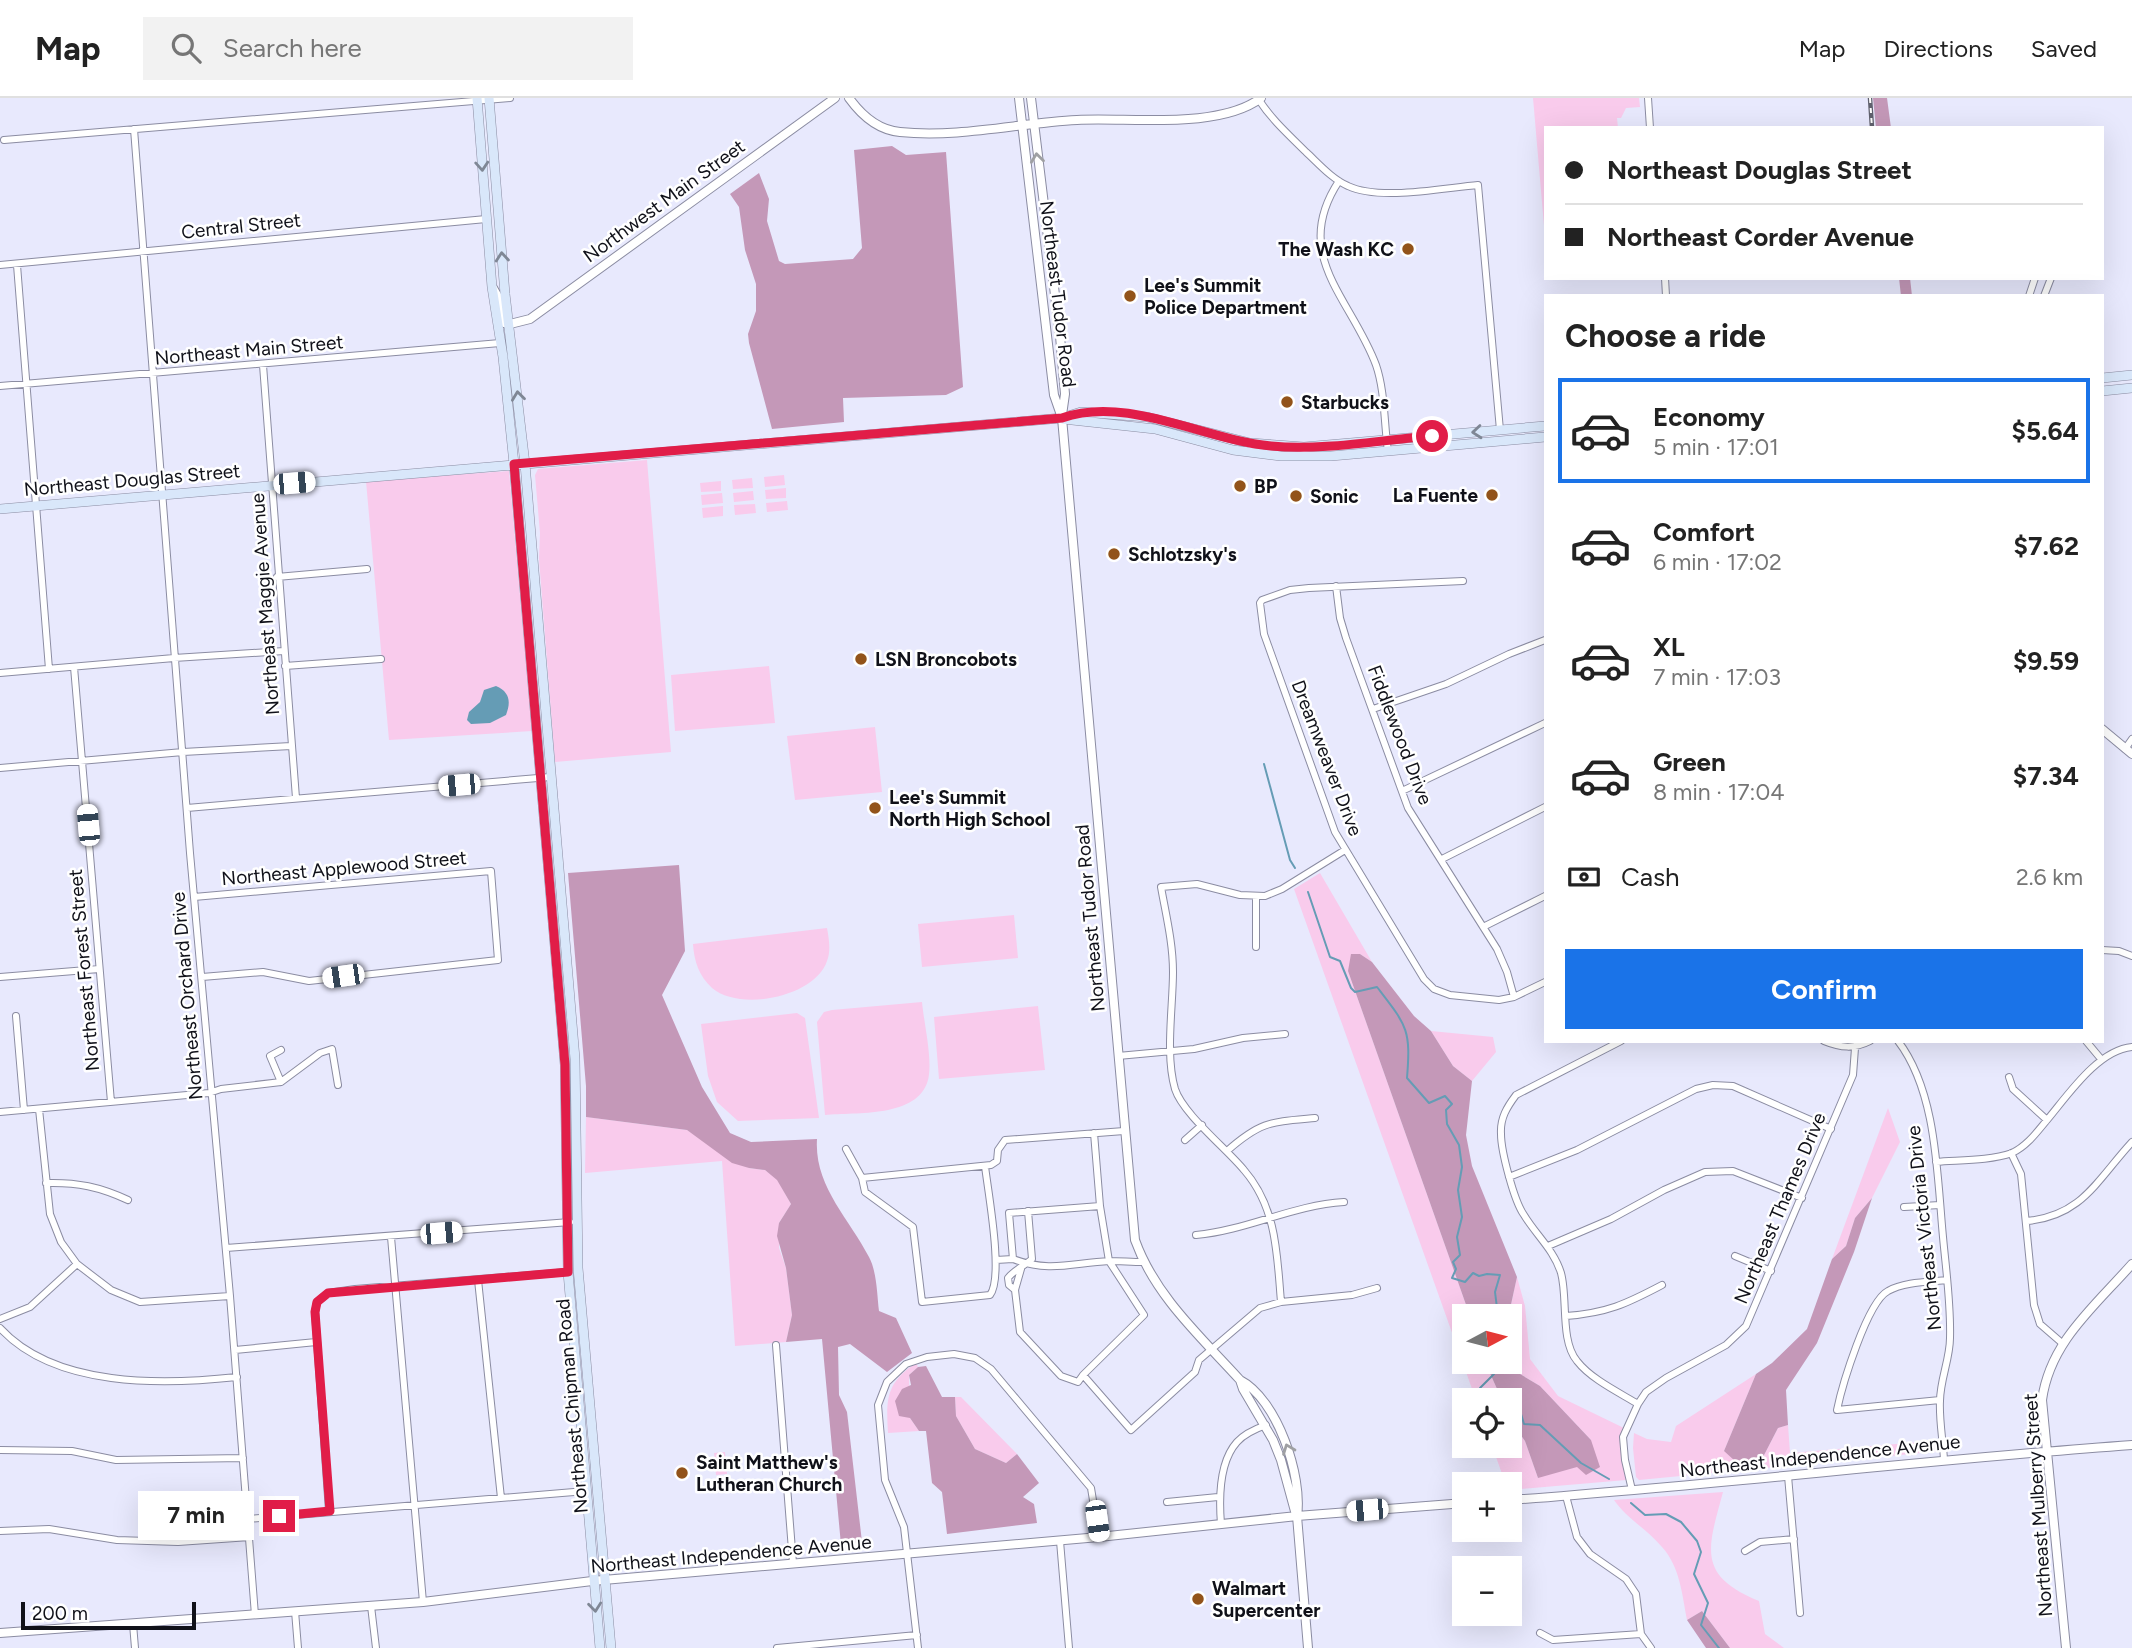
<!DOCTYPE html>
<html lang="en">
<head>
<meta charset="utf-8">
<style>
	:root { --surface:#fff; --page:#f2f2f2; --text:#222; --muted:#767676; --line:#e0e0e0; --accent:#1a73e8 }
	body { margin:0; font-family:Figtree,sans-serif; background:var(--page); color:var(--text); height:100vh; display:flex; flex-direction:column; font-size:26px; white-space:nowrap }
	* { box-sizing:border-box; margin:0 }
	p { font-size:23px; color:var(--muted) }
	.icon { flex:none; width:38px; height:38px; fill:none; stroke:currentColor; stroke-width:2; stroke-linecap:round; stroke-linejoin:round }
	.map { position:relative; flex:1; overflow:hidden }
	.sheet { position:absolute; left:1544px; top:196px; width:560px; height:749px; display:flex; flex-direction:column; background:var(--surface); border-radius:0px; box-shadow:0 7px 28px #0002 }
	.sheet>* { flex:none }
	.top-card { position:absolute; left:1544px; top:28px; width:560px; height:154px; border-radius:0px; box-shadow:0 7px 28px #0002; display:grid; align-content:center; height:154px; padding:0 21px; background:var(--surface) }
	.needle { width:46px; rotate:83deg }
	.buttons { position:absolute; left:1452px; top:1206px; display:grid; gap:14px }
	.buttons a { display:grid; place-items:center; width:70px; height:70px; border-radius:0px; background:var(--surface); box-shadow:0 7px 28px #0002; font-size:35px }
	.scale { position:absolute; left:21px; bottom:18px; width:175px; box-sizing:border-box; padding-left:7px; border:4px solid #101119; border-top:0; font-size:19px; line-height:24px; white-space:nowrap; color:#101119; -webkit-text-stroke:5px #fff; paint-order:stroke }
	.end { position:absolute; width:32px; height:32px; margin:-16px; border:9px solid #e11d48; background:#fff; box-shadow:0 0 0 4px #fff }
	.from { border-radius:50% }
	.bubble { position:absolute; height:49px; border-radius:0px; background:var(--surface); box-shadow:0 7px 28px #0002; font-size:23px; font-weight:700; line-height:49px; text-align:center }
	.car { position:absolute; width:21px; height:42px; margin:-21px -10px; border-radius:9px; box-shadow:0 0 5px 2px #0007; background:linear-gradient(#fff 24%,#345 0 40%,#fff 0 76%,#345 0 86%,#fff 0) }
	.top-card b { display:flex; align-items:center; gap:24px; height:66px; font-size:26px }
	.top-card b+b { border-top:2px solid var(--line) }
	.top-card i { width:18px; height:18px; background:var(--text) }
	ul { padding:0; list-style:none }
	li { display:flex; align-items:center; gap:21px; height:105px; margin:0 14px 10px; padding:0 7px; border:4px solid transparent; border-radius:0px }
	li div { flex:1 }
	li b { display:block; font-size:26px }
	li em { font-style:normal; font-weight:700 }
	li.selected { border-color:var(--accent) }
	li>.icon { width:63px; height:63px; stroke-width:1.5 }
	h2 { padding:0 21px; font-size:32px; line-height:84px }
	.pay { display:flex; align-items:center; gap:18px; height:77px; padding:0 21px; font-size:26px }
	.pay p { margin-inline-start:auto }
	.action { display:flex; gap:14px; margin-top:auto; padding:14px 21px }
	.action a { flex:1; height:80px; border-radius:0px; background:var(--accent); color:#fff; font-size:28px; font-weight:700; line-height:80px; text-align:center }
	header { display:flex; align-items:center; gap:42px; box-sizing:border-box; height:98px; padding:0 35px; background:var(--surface); border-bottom:2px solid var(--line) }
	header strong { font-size:33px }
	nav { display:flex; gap:38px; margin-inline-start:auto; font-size:24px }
	.search { width:490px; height:63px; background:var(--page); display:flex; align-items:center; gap:18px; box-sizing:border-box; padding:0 24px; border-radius:0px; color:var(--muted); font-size:26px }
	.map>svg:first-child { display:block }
</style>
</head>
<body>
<header>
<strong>Map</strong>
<div class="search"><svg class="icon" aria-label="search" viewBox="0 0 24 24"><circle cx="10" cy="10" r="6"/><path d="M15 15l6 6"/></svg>Search here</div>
<nav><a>Map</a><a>Directions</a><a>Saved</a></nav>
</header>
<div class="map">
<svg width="2132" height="1550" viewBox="0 0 2132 1550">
	<rect width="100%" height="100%" fill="#e8e9fd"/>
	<path fill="#f9cbec" d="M1533 0H1639L1640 9 1626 10 1621 20H1617L1618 30H1545V139Z
		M647 362 671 654 555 664 539 461 540 435 535 377 538 371Z
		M509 373 532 633 389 642 366 383Z
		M784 377 785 387 765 389 764 379Z
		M752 380 753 390 733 391 732 382Z
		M721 383V393L701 394 700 385Z
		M786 390V400L766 401 765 392Z
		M753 393 754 402 734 404 733 395Z
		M722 395 723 405 702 407 701 397Z
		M787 403 788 412 767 414 766 405Z
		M755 406 756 415 735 417 734 407Z
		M723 408V418L703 420 702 410Z
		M769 568 775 625 675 633 671 577Z
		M875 629 882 694 795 702 787 638Z
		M1320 775 1372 864 1360 856 1348 873 1470 1218H1465V1264H1485L1502 1302H1476L1294 791Z
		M1014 817 1018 860 922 869 918 826Z
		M827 830C829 841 831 853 827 863 815 899 740 914 712 890 699 878 694 863 693 846Z
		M922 904C924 926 933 962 928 982 918 1020 856 1014 825 1017L817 924 824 914 832 912Z
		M1038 908 1045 972 939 981 934 919Z
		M797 915 805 920 819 1020 738 1023 717 1004 708 978 701 926Z
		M1431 933 1493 939 1496 954 1472 983 1453 968Z
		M1888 1010 1900 1044 1872 1100 1855 1120 1846 1148 1832 1161Z
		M586 1019 687 1032 749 1070 765 1072 777 1081 791 1106 779 1125V1150L786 1170 792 1217 786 1244 735 1248 722 1063 585 1075Z
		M1517 1179 1525 1208 1530 1261 1558 1298 1626 1331V1382L1510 1392V1386H1492L1505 1384 1492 1348H1510V1322L1525 1343 1538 1380 1591 1342 1540 1288 1520 1276V1229L1510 1211Z
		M916 1265 918 1269 909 1277 910 1320 919 1333 888 1335C886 1301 886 1285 916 1265Z
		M1756 1276 1724 1353 1762 1361 1778 1330 1788 1327 1790 1355 1943 1342 1942 1353 1639 1382 1636 1379 1633 1350 1634 1335 1647 1341 1671 1344 1676 1328Z
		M955 1299H961L1017 1356 1006 1365 975 1351 956 1318Z
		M725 1354 727 1376 716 1377 714 1355Z
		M1723 1394C1708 1450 1696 1477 1759 1503L1765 1536 1784 1550H1730L1702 1513 1687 1522C1682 1496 1680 1469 1662 1449 1647 1431 1627 1421 1614 1402Z"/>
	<path fill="#c498b8" d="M1873 0H1887L1891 30H1876Z
		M892 48 906 57 946 54 963 289 946 297 843 300 844 324 772 331 749 245 748 236 756 213V186L745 152 739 109 730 96 759 75 769 101 767 123 779 163 785 166 853 161 862 150 854 52Z
		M1899 180H1910L1912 198H1901Z
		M679 767 685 853 662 897 702 989 730 1035 751 1044 817 1041C814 1088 849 1120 869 1159 877 1174 877 1197 879 1213L896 1220 912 1255 887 1274 850 1246 838 1249 839 1297 847 1314 862 1444 841 1447 822 1241 786 1244 792 1217 786 1170 777 1138 779 1125 791 1106 777 1082 765 1072 749 1070 732 1065 687 1032 586 1019V988L568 775Z
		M1351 856H1360L1372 864 1414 918 1431 933 1453 968 1472 983 1466 1037 1472 1068 1517 1179 1510 1211 1520 1229V1276L1540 1288 1591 1342 1600 1369 1586 1377 1577 1369 1538 1380 1525 1343 1510 1322V1302H1502L1485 1264H1510V1218H1470L1348 873Z
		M1872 1100 1854 1154 1817 1245 1786 1292 1788 1327 1778 1330 1762 1361 1735 1363 1724 1353 1756 1276 1772 1265 1807 1231 1832 1161 1846 1148 1855 1120Z
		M926 1268 942 1299H955L956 1318 975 1351 1006 1365 1017 1356 1039 1385 1023 1399 1034 1406 1037 1425 947 1436 942 1394 932 1385 926 1333H919L910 1320 899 1318 895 1303 902 1291 911 1287 909 1277 918 1269Z
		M1702 1513 1730 1550H1706L1687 1522Z"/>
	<path fill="#659cb5" d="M496 588C510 594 511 604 506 617L490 625 471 626 467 622 469 614 480 604 484 592Z"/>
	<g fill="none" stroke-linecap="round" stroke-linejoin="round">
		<path stroke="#659cb5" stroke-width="2" d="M1264 666 1290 762 1295 770
			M1308 794 1330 859 1340 863 1351 890 1355 894 1377 889C1407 928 1411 931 1407 980L1429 1005 1445 998 1452 1006 1446 1012 1447 1026 1459 1047 1462 1069 1458 1092 1462 1119 1457 1139 1460 1157 1453 1164 1456 1171 1452 1180 1465 1184 1473 1175 1479 1178 1487 1176 1500 1177 1495 1194 1498 1218
			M1486 1302 1480 1290 1494 1276 1501 1266 1498 1264
			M1510 1314 1521 1316 1524 1326 1540 1327 1581 1365 1609 1381
			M1631 1405 1645 1417 1666 1416 1681 1424 1697 1443 1701 1454 1694 1476 1708 1505 1701 1527 1719 1550"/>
		<g stroke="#8b8ca2" stroke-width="8">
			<path id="minor" d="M1648 0 1650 30
				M1259 2C1272 22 1289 37 1306 54 1319 66 1332 81 1348 88 1380 103 1443 90 1478 87L1500 332
				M134 31 190 755 230 1198 255 1517
				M4 42 510 0
				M1339 83C1290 157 1351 200 1376 267 1385 293 1384 325 1388 353
				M0 167 486 121
				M17 167 49 571
				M1665 180 1666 198
				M2029 198 2035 180
				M2044 198 2051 180
				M263 267 296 700
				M0 288 500 245
				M277 479 367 471
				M1463 483 1309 490 1290 492 1262 502 1260 505 1264 536 1335 734 1424 881 1434 891 1450 897 1499 902 1514 899 1545 884
				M1336 488 1340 520 1346 540 1408 710 1497 851 1507 874 1514 899
				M285 568 381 561
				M74 569 111 1004
				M0 575 174 560 284 553
				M1373 611 1446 586 1509 556 1545 542
				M2125 651 2132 641
				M0 670 183 654 291 648
				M1402 693 1545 625
				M187 710 550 679
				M1442 761 1545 709
				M194 799 491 773 498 862 309 883 263 874 202 879
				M1256 799V849
				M1483 829 1545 798
				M2102 852 2119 853 2132 858
				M0 879 99 871
				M16 918 24 1012
				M1621 943 1516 997C1507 1009 1500 1020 1501 1036 1501 1053 1514 1103 1524 1117 1536 1137 1554 1152 1561 1175 1568 1200 1560 1243 1577 1263 1591 1281 1618 1294 1638 1306
				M1824 943C1841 950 1854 951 1870 943
				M1898 943C1937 994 1937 1077 1943 1139 1946 1172 1951 1206 1950 1240 1950 1261 1940 1282 1940 1303 1939 1322 1943 1342 1944 1362
				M2086 943 2101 961
				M281 952 270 958 281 984
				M1118 958 1194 951 1243 940 1285 936
				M2009 979 2013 991 2047 1022
				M39 1011 50 1116 61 1144 77 1166 111 1192 140 1204 230 1198
				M0 1014 209 995 221 991 281 984 320 955 332 951 338 987
				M1185 1042 1202 1027
				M846 1051 862 1080 991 1067 997 1063 998 1052 1005 1042 1124 1033
				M1227 1053C1261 1023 1271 1024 1315 1020
				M2011 1055 2021 1076 2034 1207 2040 1226 2062 1245
				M1936 1064C1960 1062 1989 1063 2012 1055 2027 1048 2037 1034 2047 1022 2068 997 2098 952 2132 949
				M1509 1079 1577 1052 1696 991 1713 987 1733 988 1831 1031
				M862 1080 865 1094 913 1129 922 1204 990 1197C1004 1179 988 1094 985 1068
				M46 1085C77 1084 100 1089 128 1102
				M1904 1109 1940 1107
				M2027 1123C2082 1118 2097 1082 2132 1044
				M1196 1137C1248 1132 1293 1107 1344 1104
				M391 1139 423 1504
				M1548 1148 1611 1121 1664 1092 1705 1074 1733 1073 1802 1100
				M226 1150 570 1124
				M1735 1158 1771 1173
				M1013 1161C1050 1175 1072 1165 1109 1163 1120 1163 1132 1164 1143 1164
				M996 1162 1013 1161 1009 1115 1100 1108
				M1021 1171 1015 1192 1020 1234 1061 1278 1078 1284 1083 1277 1131 1332 1195 1274 1199 1262 1260 1210 1281 1204 1352 1197 1377 1190
				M478 1182 501 1400
				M1015 1192 1009 1187 1008 1180C1013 1173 1024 1168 1032 1161L1028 1113
				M1281 1204C1277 1157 1277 1110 1244 1072 1227 1051 1183 1016 1175 991 1165 957 1173 909 1173 874 1173 845 1166 817 1161 789L1197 786 1240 797 1265 798 1282 791 1345 752
				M1566 1218C1607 1215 1626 1206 1662 1187
				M0 1221 30 1209 77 1166
				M0 1230C55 1290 163 1287 237 1279
				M776 1247 793 1465
				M235 1252 316 1244
				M1083 1277 1144 1217 1109 1163 1100 1108 1094 1035
				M1940 1302 1837 1312C1842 1288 1867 1204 1888 1193 1904 1184 1928 1184 1947 1182
				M0 1352 72 1353 116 1362 243 1360
				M1788 1378 1800 1515
				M1632 1392 1625 1362 1623 1339 1638 1306 1646 1294 1666 1280 1726 1247 1746 1228 1853 977 1855 950
				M1566 1398 1577 1439 1590 1456 1626 1481 1636 1496 1641 1536 1651 1550
				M1167 1404 1218 1399
				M329 1413 315 1214 317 1204 328 1195 355 1191 568 1174
				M248 1421 586 1393
				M1221 1426C1219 1401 1219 1364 1237 1344 1244 1336 1255 1331 1266 1327
				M0 1433 49 1431 117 1442 178 1444 250 1439
				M1060 1443 1069 1550
				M1745 1453 1760 1444 1794 1441
				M371 1508 376 1550
				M295 1513 298 1550
				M133 1526 135 1550
				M1540 1535 1553 1542 1641 1536
				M777 1550 917 1537
				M918 1550 904 1429 885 1382 878 1307 887 1284 906 1266 927 1259 954 1256 975 1260 991 1271 1091 1390 1099 1439"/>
		</g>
		<g stroke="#8b8ca2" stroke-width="10">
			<path id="tertiary" d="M849 0C862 18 878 32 900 34 959 40 1019 25 1077 22 1129 19 1218 32 1261 0
				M1019 0 1054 297 1062 320 1135 1142C1155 1198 1201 1239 1240 1282 1277 1301 1303 1378 1297 1418L1308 1550
				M1031 0 1060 238 1065 296 1062 317
				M493 190 498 199 504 225 510 226 530 221 835 0
				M2102 631 2132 656
				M1240 1282 1243 1291 1273 1342 1281 1362 1296 1417
				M1510 1402C1718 1387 1924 1362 2132 1347
				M0 1535 423 1504 592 1483 1099 1439 1297 1418 1465 1405
				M2066 1550 2042 1302C2050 1244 2094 1209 2132 1166"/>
		</g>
		<g stroke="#8b8ca2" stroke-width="10">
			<path id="secondary" d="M477 0 492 189 503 259 514 366 565 967 568 1174 600 1550
				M489 0 505 196 525 366 575 961 578 1170 611 1550
				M2102 280 2132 277
				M2102 293 2132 290
				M1063 321 1155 331 1233 352 1281 358H1331L1545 339
				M0 411 1062 320 1081 314 1147 319 1250 345 1304 349 1545 328"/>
		</g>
		<use href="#minor" stroke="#fff" stroke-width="6"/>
		<use href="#tertiary" stroke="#fff" stroke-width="8"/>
		<use href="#secondary" stroke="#d9e7fa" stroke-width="9"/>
		<g stroke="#60616e" stroke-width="4.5">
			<path id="rail" d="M1870 0 1872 30"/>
		</g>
		<use href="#rail" stroke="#fff" stroke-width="2" stroke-dasharray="5" stroke-linecap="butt"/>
	</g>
	<defs><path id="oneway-chevron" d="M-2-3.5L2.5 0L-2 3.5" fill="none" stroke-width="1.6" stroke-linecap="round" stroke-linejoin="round" transform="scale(1.75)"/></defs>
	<g stroke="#9fa0a3">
		<use href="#oneway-chevron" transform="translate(1037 60) rotate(-97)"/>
		<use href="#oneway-chevron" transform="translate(1288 1351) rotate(-111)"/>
	</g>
	<g stroke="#7f8795">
		<use href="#oneway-chevron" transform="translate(482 68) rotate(86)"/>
		<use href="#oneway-chevron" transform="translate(502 159) rotate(-95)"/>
		<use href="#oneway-chevron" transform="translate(518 298) rotate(-97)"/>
		<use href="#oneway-chevron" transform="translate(1477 334) rotate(175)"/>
		<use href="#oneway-chevron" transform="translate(595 1509) rotate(84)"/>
	</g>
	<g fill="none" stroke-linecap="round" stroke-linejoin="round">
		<path stroke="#e11d48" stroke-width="9" d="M279 1418 330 1413 315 1214 317 1204 328 1195 568 1174 565 967 514 366 1062 320C1128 297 1204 342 1271 348 1324 353 1379 342 1432 338"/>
	</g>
	<g fill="#92531a" stroke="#fff" stroke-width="2.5">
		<circle cx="1408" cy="151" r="7"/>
		<circle cx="1130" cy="198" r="7"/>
		<circle cx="1287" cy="304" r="7"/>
		<circle cx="1240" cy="388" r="7"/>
		<circle cx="1492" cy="397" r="7"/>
		<circle cx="1296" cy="398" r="7"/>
		<circle cx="1114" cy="456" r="7"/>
		<circle cx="861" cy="561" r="7"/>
		<circle cx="875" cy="710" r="7"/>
		<circle cx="682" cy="1375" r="7"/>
		<circle cx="1198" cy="1501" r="7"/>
	</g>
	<g text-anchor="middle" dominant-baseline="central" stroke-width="5" stroke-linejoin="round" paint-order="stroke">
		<g font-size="19" fill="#101119" stroke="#fff">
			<text transform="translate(664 103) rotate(-36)">Northwest Main Street</text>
			<text transform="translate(241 128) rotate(-6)">Central Street</text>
			<text transform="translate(1058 196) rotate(83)">Northeast Tudor Road</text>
			<text transform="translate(249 252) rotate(-5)">Northeast Main Street</text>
			<text transform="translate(132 382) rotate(-5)">Northeast Douglas Street</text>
			<text transform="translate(265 506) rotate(-94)">Northeast Maggie Avenue</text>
			<text transform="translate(1400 637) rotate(69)">Fiddlewood Drive</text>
			<text transform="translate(1327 660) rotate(69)">Dreamweaver Drive</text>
			<text transform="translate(344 770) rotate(-5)">Northeast Applewood Street</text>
			<text transform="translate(1090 820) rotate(-95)">Northeast Tudor Road</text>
			<text transform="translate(84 872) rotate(-95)">Northeast Forest Street</text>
			<text transform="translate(187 898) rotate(-95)">Northeast Orchard Drive</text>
			<text transform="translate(1780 1110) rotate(-67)">Northeast Thames Drive</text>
			<text transform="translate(1924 1130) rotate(-96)">Northeast Victoria Drive</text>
			<text transform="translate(572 1308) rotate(-95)">Northeast Chipman Road</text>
			<text transform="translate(1820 1358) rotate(-6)">Northeast Independence Avenue</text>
			<text transform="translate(2038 1407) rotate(-94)">Northeast Mulberry Street</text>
			<text transform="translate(731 1456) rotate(-5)">Northeast Independence Avenue</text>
		</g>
		<g font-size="19" font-weight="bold" fill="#101119" stroke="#fff" text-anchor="start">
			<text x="1394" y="151" text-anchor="end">The Wash KC</text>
			<text x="1144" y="187">Lee's Summit<tspan x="1144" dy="22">Police Department</tspan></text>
			<text x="1301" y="304">Starbucks</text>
			<text x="1254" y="388">BP</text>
			<text x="1478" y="397" text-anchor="end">La Fuente</text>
			<text x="1310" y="398">Sonic</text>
			<text x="1128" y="456">Schlotzsky's</text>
			<text x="875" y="561">LSN Broncobots</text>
			<text x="889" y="699">Lee's Summit<tspan x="889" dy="22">North High School</tspan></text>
			<text x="696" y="1364">Saint Matthew's<tspan x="696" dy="22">Lutheran Church</tspan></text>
			<text x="1212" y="1490">Walmart<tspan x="1212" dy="22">Supercenter</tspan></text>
		</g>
	</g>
</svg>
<div class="buttons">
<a><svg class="needle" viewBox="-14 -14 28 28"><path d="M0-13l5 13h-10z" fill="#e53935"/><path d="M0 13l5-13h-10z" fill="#767676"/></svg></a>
<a><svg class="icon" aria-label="locate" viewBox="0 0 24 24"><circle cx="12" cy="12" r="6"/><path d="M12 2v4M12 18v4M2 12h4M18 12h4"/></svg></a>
<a>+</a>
<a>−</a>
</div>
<div class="scale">200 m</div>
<i class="end from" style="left:1432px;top:338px"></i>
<i class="end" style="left:279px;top:1418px"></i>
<div class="bubble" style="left:138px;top:1393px;width:116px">7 min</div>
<i class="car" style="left:294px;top:385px;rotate:85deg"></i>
<i class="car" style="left:459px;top:687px;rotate:265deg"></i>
<i class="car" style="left:88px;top:727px;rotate:355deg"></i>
<i class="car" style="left:343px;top:878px;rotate:262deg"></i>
<i class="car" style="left:441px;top:1135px;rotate:85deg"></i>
<i class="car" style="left:1367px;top:1412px;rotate:265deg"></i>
<i class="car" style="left:1097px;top:1423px;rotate:172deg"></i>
<div class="top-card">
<b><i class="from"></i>Northeast Douglas Street</b>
<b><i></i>Northeast Corder Avenue</b>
</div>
<section class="sheet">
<h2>Choose a ride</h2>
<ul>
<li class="selected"><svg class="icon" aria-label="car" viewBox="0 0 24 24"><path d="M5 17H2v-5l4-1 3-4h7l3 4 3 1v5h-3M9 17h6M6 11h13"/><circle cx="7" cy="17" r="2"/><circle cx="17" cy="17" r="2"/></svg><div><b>Economy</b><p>5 min · 17:01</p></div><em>$5.64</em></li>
<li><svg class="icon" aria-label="car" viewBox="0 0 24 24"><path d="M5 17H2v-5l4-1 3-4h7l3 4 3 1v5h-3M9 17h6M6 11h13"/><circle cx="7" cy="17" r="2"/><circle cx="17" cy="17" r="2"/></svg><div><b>Comfort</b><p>6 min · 17:02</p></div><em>$7.62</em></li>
<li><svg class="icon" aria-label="car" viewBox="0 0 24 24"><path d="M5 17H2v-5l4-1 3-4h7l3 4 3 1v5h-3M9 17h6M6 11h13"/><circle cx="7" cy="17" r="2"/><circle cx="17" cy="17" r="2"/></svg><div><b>XL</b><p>7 min · 17:03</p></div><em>$9.59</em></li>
<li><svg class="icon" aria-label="car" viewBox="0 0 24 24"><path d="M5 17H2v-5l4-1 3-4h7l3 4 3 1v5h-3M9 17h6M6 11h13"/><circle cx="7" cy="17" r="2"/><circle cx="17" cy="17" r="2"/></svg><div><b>Green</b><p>8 min · 17:04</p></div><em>$7.34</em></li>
</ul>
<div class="pay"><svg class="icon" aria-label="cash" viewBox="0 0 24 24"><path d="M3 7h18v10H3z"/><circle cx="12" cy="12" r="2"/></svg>Cash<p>2.6 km</p></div>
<div class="action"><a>Confirm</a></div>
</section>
</div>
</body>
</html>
